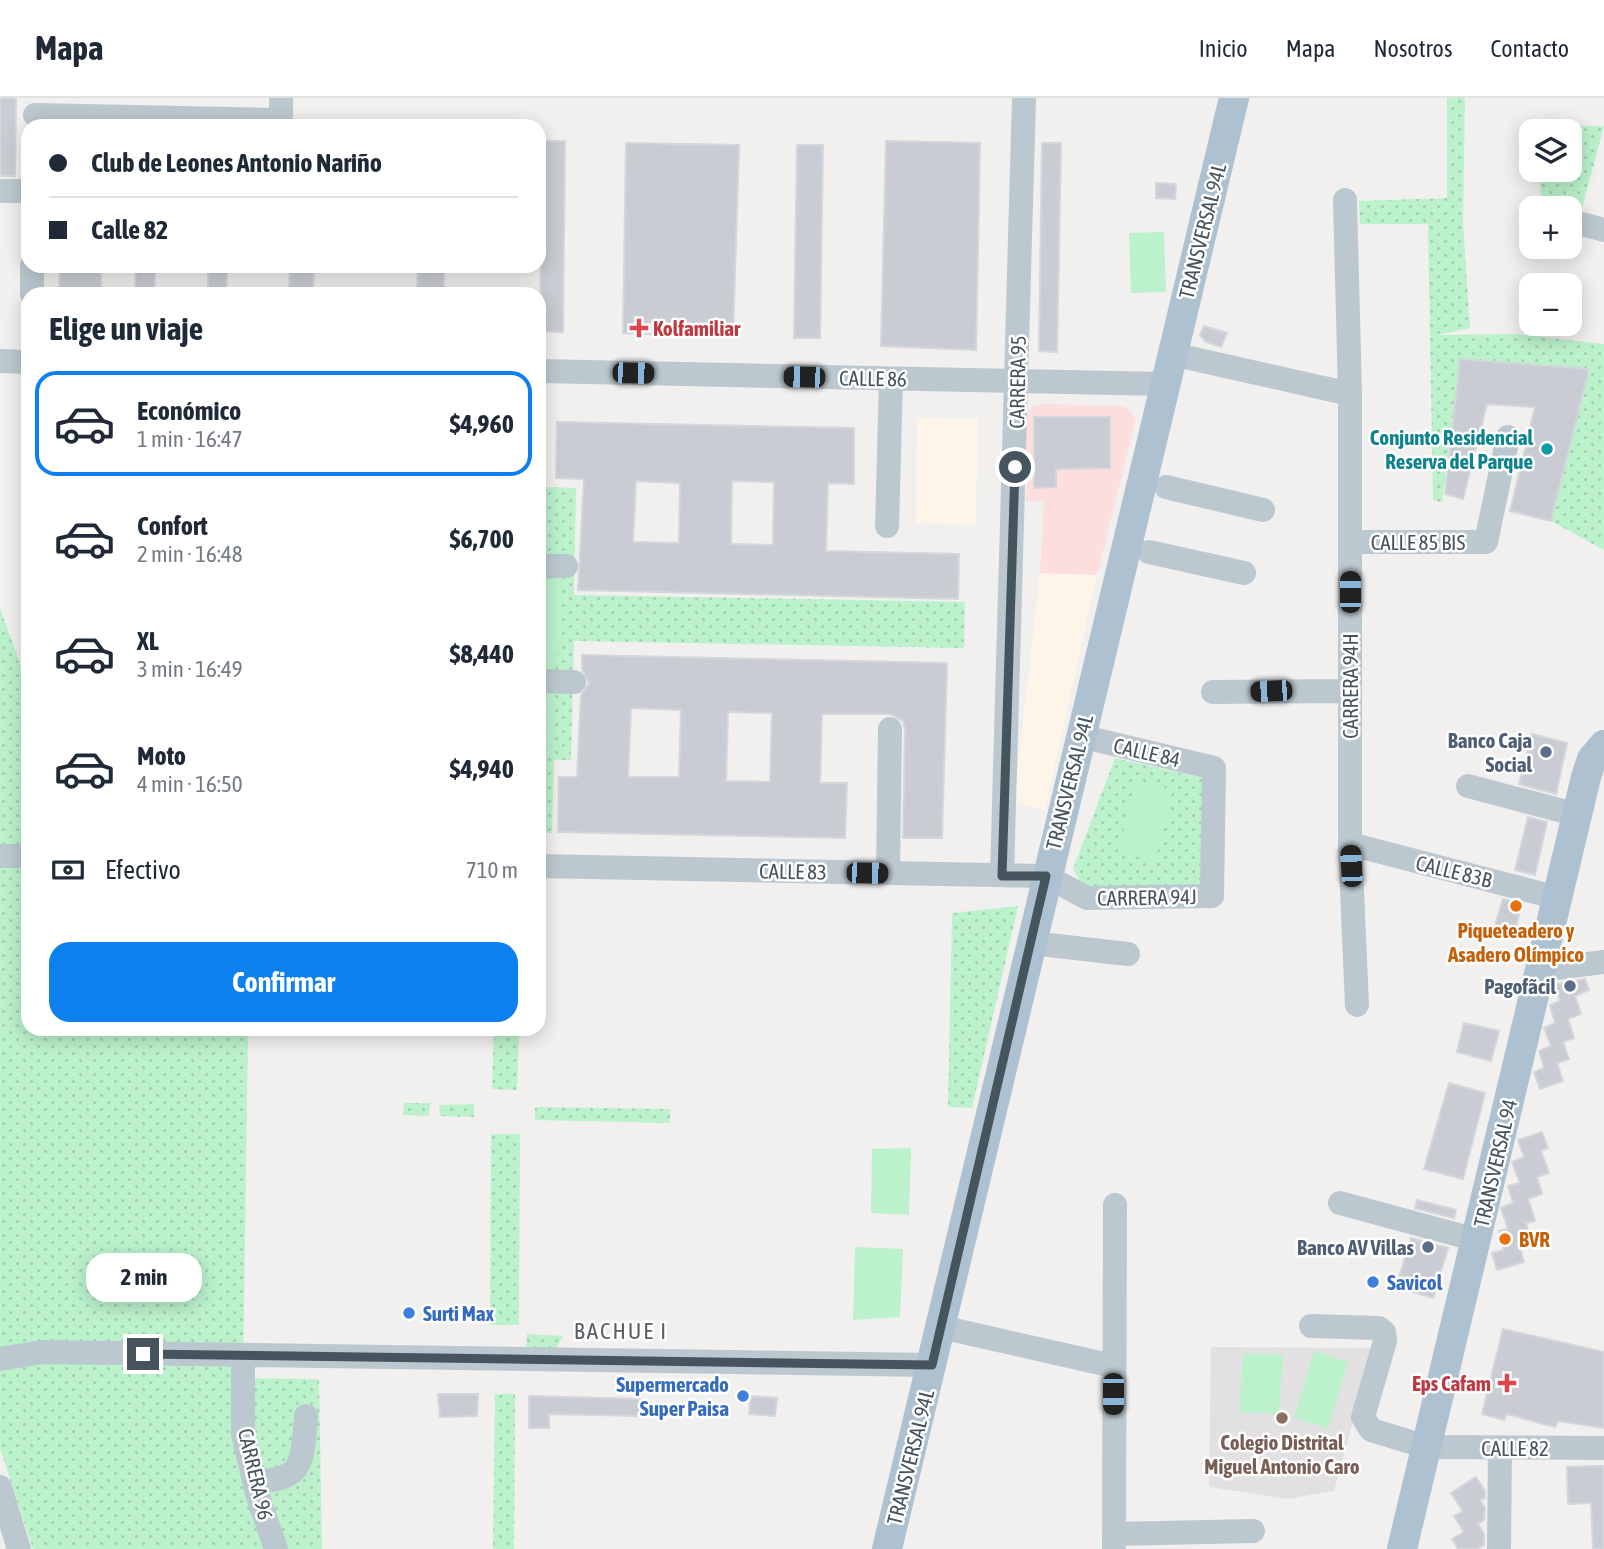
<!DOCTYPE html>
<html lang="es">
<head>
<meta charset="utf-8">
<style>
	:root { --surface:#fff; --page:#f6f6f7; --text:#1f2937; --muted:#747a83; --line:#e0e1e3; --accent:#0c80ee }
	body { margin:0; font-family:"Asap Condensed",sans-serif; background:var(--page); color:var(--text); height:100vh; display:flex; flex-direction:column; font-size:26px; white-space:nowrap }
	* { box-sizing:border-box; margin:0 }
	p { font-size:23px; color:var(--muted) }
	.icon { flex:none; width:38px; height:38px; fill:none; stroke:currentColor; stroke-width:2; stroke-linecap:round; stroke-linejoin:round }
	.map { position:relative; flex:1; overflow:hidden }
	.panel { position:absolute; left:21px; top:189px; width:525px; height:749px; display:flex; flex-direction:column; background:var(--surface); border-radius:21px; box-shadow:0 4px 18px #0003 }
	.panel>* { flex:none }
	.top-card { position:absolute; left:21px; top:21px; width:525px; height:154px; border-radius:21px; box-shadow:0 4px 18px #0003; display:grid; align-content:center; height:154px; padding:0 28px; background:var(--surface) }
	.controls { position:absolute; left:1519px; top:21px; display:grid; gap:14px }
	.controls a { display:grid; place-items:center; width:63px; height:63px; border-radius:14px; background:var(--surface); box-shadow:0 4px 18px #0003; font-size:35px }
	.end { position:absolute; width:32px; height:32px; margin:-16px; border:9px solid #46545e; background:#fff; box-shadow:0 0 0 4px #fff }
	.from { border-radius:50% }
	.bubble { position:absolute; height:49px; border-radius:21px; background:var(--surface); box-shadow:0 4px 18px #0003; font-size:23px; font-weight:700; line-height:49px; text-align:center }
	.car { position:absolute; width:21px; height:42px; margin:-21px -10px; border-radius:9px; box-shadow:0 0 5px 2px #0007; background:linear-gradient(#222 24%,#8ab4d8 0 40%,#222 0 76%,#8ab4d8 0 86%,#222 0) }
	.top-card b { display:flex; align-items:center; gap:24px; height:66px; font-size:26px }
	.top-card b+b { border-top:2px solid var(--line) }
	.top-card i { width:18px; height:18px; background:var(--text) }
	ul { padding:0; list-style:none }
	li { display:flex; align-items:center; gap:21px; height:105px; margin:0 14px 10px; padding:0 14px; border:4px solid transparent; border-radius:21px }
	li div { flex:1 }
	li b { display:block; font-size:26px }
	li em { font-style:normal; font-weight:700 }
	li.active { border-color:var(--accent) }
	li>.icon { width:63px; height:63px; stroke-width:1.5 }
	h2 { padding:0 28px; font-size:32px; line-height:84px }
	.pay { display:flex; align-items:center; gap:18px; height:77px; padding:0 28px; font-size:26px }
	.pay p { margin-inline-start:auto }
	.cta { display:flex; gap:14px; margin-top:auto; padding:14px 28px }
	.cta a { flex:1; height:80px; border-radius:21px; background:var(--accent); color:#fff; font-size:28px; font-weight:700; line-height:80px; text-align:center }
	header { display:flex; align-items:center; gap:42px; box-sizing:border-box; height:98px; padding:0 35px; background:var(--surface); border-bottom:2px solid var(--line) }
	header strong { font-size:33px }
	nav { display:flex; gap:38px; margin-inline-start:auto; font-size:24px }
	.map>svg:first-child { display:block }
</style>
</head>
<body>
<header>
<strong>Mapa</strong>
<nav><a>Inicio</a><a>Mapa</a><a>Nosotros</a><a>Contacto</a></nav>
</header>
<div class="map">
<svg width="1604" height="1451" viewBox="0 0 1604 1451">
	<defs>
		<pattern id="green-dots" width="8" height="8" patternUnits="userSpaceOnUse" patternTransform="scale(1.75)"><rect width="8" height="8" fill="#bbf2cc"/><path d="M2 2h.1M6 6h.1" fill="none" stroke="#a2d1b2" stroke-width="1.8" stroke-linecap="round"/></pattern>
	</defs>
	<rect width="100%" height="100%" fill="#f2efef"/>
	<path fill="#fdf5e8" d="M917 320 978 321 976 427 916 425Z
		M1040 475 1097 477 1045 712 1014 704Z"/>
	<path fill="#e3e0e1" d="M1211 1249 1373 1250 1334 1393 1288 1401 1209 1389Z"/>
	<path fill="#fddede" d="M1042 306 1125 308 1136 320 1097 477 1040 475 1044 403H1026V320L1032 308Z"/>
	<path fill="url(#green-dots)" d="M1447 0H1465L1463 126 1470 230 1436 237 1515 236 1604 246V452L1551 423 1589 271 1460 261 1442 404 1433 402 1428 126H1360L1359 103 1447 100Z
		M1539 27 1604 28 1578 125 1570 122V110H1541L1540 72H1570V33H1539Z
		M539 325H546L545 389 576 390 574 497 965 504 964 550 574 543 571 662H554L552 735H539Z
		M0 510 28 588V931H248L243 1280 319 1281 322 1451H33L0 1350Z
		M1115 660 1203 680 1211 772 1196 793 1088 797 1073 771Z
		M1018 808 972 1010 948 1009 952 815Z
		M494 931H519L517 992 492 991Z
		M404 1005H430L429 1018 403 1017Z
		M474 1006V1019L440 1018 439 1007Z
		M535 1009 670 1011V1025L535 1022Z
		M491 1036H520L519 1227H490Z
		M527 1236 563 1238 556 1251 526 1250Z
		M495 1296H515L514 1451H493Z"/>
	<path fill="#bbf2cc" d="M1164 134 1166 194 1131 195 1129 135Z
		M539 481 560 482 557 566H539Z
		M539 595H552L550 660H539Z
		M1136 683 1173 692 1155 763 1118 754Z
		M911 1050 909 1117 871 1115 872 1051Z
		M855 1149 903 1151 900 1219 853 1222Z
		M1314 1253 1348 1264 1328 1330 1294 1320Z
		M1243 1255 1283 1257 1279 1316 1239 1314Z"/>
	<path fill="#c9ccd2" stroke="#d3d6db" stroke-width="2" fill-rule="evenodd" d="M0 0H16L15 78H0Z
		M542 43H565L563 234 540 233Z
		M886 43 980 45 976 252 881 248Z
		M626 45 739 47 733 239 623 235Z
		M1042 45H1061L1057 254 1039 253Z
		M797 47H823L820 240H794Z
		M1156 85 1176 86 1175 101 1156 100Z
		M60 168H101V196H59Z
		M136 168H155L154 196H135Z
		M208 168H227L226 196H208Z
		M290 168H314L313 196H289Z
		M418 168H444V196H417Z
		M1204 228 1227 235 1221 249 1206 244 1200 237Z
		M1460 261 1589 271 1551 423 1510 413 1535 309 1487 306 1463 401 1445 396Z
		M1034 319H1110V370L1056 371V389L1034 390Z
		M557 324 854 330V386L828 385 826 453 959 456 958 501 578 492 584 381 556 380ZM636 383 680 385 679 445 633 444ZM732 383 774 384 773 447 731 446Z
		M582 557 947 565 942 740H903L905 631 903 623 891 616H822L820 685H847L845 740 558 734 559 679H577L581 597 589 585 582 571ZM631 610 681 612 679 679H628ZM728 614 772 615 770 684 726 683Z
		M1532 636 1567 645 1556 696 1519 686Z
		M1528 719 1547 724 1535 777 1515 772Z
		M1503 801 1522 806 1515 832 1495 827Z
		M1585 881 1589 892 1575 898 1581 916 1568 921 1574 940 1563 944 1569 961 1557 965 1563 983 1540 991 1534 974 1544 970 1539 953 1551 948 1544 930 1555 925 1550 907 1560 903 1555 886Z
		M1464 925 1499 933 1491 963 1457 954Z
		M1449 985 1485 995 1463 1081 1424 1071Z
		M1542 1034 1548 1050 1541 1053 1549 1075 1537 1079 1542 1096 1528 1101 1535 1123 1526 1125 1531 1144 1519 1147 1524 1164 1497 1172 1492 1155 1504 1152 1499 1133 1508 1131 1501 1110 1513 1105 1508 1088 1520 1085 1512 1064 1524 1059 1518 1042Z
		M1417 1102 1456 1112 1454 1120 1415 1110Z
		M1411 1140 1448 1150 1433 1200 1396 1189Z
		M1503 1231 1604 1254V1330L1558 1323 1555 1329 1507 1316 1504 1322 1482 1316Z
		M438 1296H478L477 1318 440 1319Z
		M529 1298 640 1301V1318L549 1316V1330H529Z
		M751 1298 777 1300 775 1318 749 1316Z
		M1593 1368H1604V1451H1593L1591 1405 1568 1406 1567 1369Z
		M1476 1379 1485 1393V1400L1480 1402 1485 1410 1484 1422 1478 1426 1484 1436V1447L1477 1451H1458L1452 1441 1464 1434 1454 1418 1463 1413 1451 1395Z"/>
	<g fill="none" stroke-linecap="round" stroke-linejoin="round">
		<path stroke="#bcc8cf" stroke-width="24" d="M35 17 281 22V0
			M0 93H28
			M1345 102 1350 296V746L1357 907
			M1578 125 1604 132
			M32 196V168
			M1172 256 1350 296
			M0 263 28 264
			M539 273 1165 286
			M1166 389 1263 412
			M887 428 891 281
			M1350 444H1486L1508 339
			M1149 454 1244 475
			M539 468H566
			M539 583 574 584
			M1213 594 1350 593
			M1468 688 1578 717
			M1350 746 1558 800
			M0 758H28
			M539 768 1046 778 1087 800 1212 798 1214 670 1080 638
			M888 775 890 631
			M1002 777 1024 0
			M1031 845 1128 856
			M1541 872 1604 864
			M1340 1105 1477 1142
			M1311 1228 1379 1230 1384 1234 1385 1243 1363 1319 1371 1332 1427 1349 1604 1350
			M941 1229 1113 1268
			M243 1257V1336L258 1399 276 1451
			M0 1261 43 1254 932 1267
			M254 1383C306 1384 302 1360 306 1318
			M0 1389 19 1451
			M1114 1436 1253 1433
			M1114 1451 1115 1107
			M1499 1451 1500 1350"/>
		<path stroke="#adc1d0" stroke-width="30" d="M887 1451 1234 0
			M1402 1451 1586 679 1592 661 1604 647"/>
	</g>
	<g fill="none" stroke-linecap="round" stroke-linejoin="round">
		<path stroke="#46545e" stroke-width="9" d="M143 1256 932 1267 1046 778H1002L1015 369"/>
	</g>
	<g fill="#e0444e" stroke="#fff" stroke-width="2.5">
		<path d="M635.5 219.5h7v7h7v7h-7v7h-7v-7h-7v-7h7z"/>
		<path d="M1503.5 1274.5h7v7h7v7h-7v7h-7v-7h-7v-7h7z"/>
	</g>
	<circle fill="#0f9aa8" stroke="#fff" stroke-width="2.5" cx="1547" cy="351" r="7"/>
	<g fill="#5c6f8a" stroke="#fff" stroke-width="2.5">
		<circle cx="1546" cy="654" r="7"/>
		<circle cx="1570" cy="888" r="7"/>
		<circle cx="1428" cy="1149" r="7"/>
	</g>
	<g fill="#e8710a" stroke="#fff" stroke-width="2.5">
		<circle cx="1516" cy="808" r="7"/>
		<circle cx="1505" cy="1141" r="7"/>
	</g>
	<g fill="#3f7fe0" stroke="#fff" stroke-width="2.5">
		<circle cx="1373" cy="1184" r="7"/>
		<circle cx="409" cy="1215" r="7"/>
		<circle cx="743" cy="1298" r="7"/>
	</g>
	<circle fill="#8d6e63" stroke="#fff" stroke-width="2.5" cx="1282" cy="1320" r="7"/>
	<g text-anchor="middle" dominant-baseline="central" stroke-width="5" stroke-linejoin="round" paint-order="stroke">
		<g font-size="21" fill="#46545e" stroke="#fff">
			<text transform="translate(1202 133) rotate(-76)">TRANSVERSAL 94L</text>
			<text transform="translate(873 280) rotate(1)">CALLE 86</text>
			<text transform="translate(1017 284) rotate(-89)">CARRERA 95</text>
			<text x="1418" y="444">CALLE 85 BIS</text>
			<text transform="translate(1350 588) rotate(-90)">CARRERA 94H</text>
			<text transform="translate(1147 654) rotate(13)">CALLE 84</text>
			<text transform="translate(1069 684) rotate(-76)">TRANSVERSAL 94L</text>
			<text transform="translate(793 773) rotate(1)">CALLE 83</text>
			<text transform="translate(1454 773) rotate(14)">CALLE 83B</text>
			<text transform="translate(1147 799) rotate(-1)">CARRERA 94J</text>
			<text transform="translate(1495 1065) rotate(-77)">TRANSVERSAL 94</text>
			<text x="1515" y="1350">CALLE 82</text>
			<text transform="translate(910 1359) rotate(-76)">TRANSVERSAL 94L</text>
			<text transform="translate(256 1376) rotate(77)">CARRERA 96</text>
		</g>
		<g font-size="21" font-weight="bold" fill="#be3a42" stroke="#fff" text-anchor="start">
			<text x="653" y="230">Kolfamiliar</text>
			<text x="1491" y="1285" text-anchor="end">Eps Cafam</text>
		</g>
		<g font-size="21" font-weight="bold" fill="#0d838f" stroke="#fff" text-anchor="end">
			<text x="1533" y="339">Conjunto Residencial<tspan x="1533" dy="24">Reserva del Parque</tspan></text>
		</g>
		<g font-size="21" font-weight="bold" fill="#4e5e75" stroke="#fff" text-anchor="end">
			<text x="1532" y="642">Banco Caja<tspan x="1532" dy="24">Social</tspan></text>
			<text x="1556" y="888">Pagofãcil</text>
			<text x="1414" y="1149">Banco AV Villas</text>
		</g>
		<g font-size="21" font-weight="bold" fill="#c56008" stroke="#fff">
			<text x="1516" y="832">Piqueteadero y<tspan x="1516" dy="24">Asadero Olímpico</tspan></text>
			<text x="1519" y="1141" text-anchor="start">BVR</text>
		</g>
		<g font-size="21" font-weight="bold" fill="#366cbe" stroke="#fff" text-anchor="start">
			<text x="1387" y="1184">Savicol</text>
			<text x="423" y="1215">Surti Max</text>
			<text x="729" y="1286" text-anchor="end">Supermercado<tspan x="729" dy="24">Super Paisa</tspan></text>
		</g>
		<g font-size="21" font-weight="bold" fill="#785e54" stroke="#fff">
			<text x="1282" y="1344">Colegio Distrital<tspan x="1282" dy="24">Miguel Antonio Caro</tspan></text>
		</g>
		<g font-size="23" letter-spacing="2" fill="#5b6065" stroke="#fff">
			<text x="621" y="1233">BACHUE I</text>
		</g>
	</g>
</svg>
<div class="controls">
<a><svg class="icon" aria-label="layers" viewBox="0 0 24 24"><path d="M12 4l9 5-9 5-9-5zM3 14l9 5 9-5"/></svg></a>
<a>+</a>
<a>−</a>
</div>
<i class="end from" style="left:1015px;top:369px"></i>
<i class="end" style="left:143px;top:1256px"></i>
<div class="bubble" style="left:86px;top:1155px;width:116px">2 min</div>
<i class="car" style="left:633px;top:275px;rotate:91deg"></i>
<i class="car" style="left:804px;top:279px;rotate:271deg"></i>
<i class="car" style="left:1350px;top:494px;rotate:0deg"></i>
<i class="car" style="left:1271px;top:593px;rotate:268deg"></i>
<i class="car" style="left:1351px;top:768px;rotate:357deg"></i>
<i class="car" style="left:867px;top:775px;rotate:91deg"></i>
<i class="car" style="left:1113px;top:1296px;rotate:180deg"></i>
<div class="top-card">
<b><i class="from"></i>Club de Leones Antonio Nariño</b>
<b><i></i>Calle 82</b>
</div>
<section class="panel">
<h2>Elige un viaje</h2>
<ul>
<li class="active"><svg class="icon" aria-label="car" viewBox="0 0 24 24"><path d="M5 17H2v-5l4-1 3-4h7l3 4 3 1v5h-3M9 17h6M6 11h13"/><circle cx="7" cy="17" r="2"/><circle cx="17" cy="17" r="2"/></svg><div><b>Económico</b><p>1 min · 16:47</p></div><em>$4,960</em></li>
<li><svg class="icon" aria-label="car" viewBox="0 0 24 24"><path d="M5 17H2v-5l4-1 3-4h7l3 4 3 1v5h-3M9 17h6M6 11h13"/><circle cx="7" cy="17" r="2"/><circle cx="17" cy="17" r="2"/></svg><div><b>Confort</b><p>2 min · 16:48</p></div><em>$6,700</em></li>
<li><svg class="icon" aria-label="car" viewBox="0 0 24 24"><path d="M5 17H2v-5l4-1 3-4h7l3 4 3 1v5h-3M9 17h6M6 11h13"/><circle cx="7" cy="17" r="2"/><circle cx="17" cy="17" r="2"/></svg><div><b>XL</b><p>3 min · 16:49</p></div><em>$8,440</em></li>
<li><svg class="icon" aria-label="car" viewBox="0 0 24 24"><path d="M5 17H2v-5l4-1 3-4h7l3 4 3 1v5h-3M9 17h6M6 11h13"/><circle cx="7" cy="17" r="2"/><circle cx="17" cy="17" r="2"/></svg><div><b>Moto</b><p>4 min · 16:50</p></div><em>$4,940</em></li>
</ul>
<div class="pay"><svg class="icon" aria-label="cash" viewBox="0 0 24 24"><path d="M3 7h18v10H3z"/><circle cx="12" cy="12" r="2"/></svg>Efectivo<p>710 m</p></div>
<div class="cta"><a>Confirmar</a></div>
</section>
</div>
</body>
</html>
